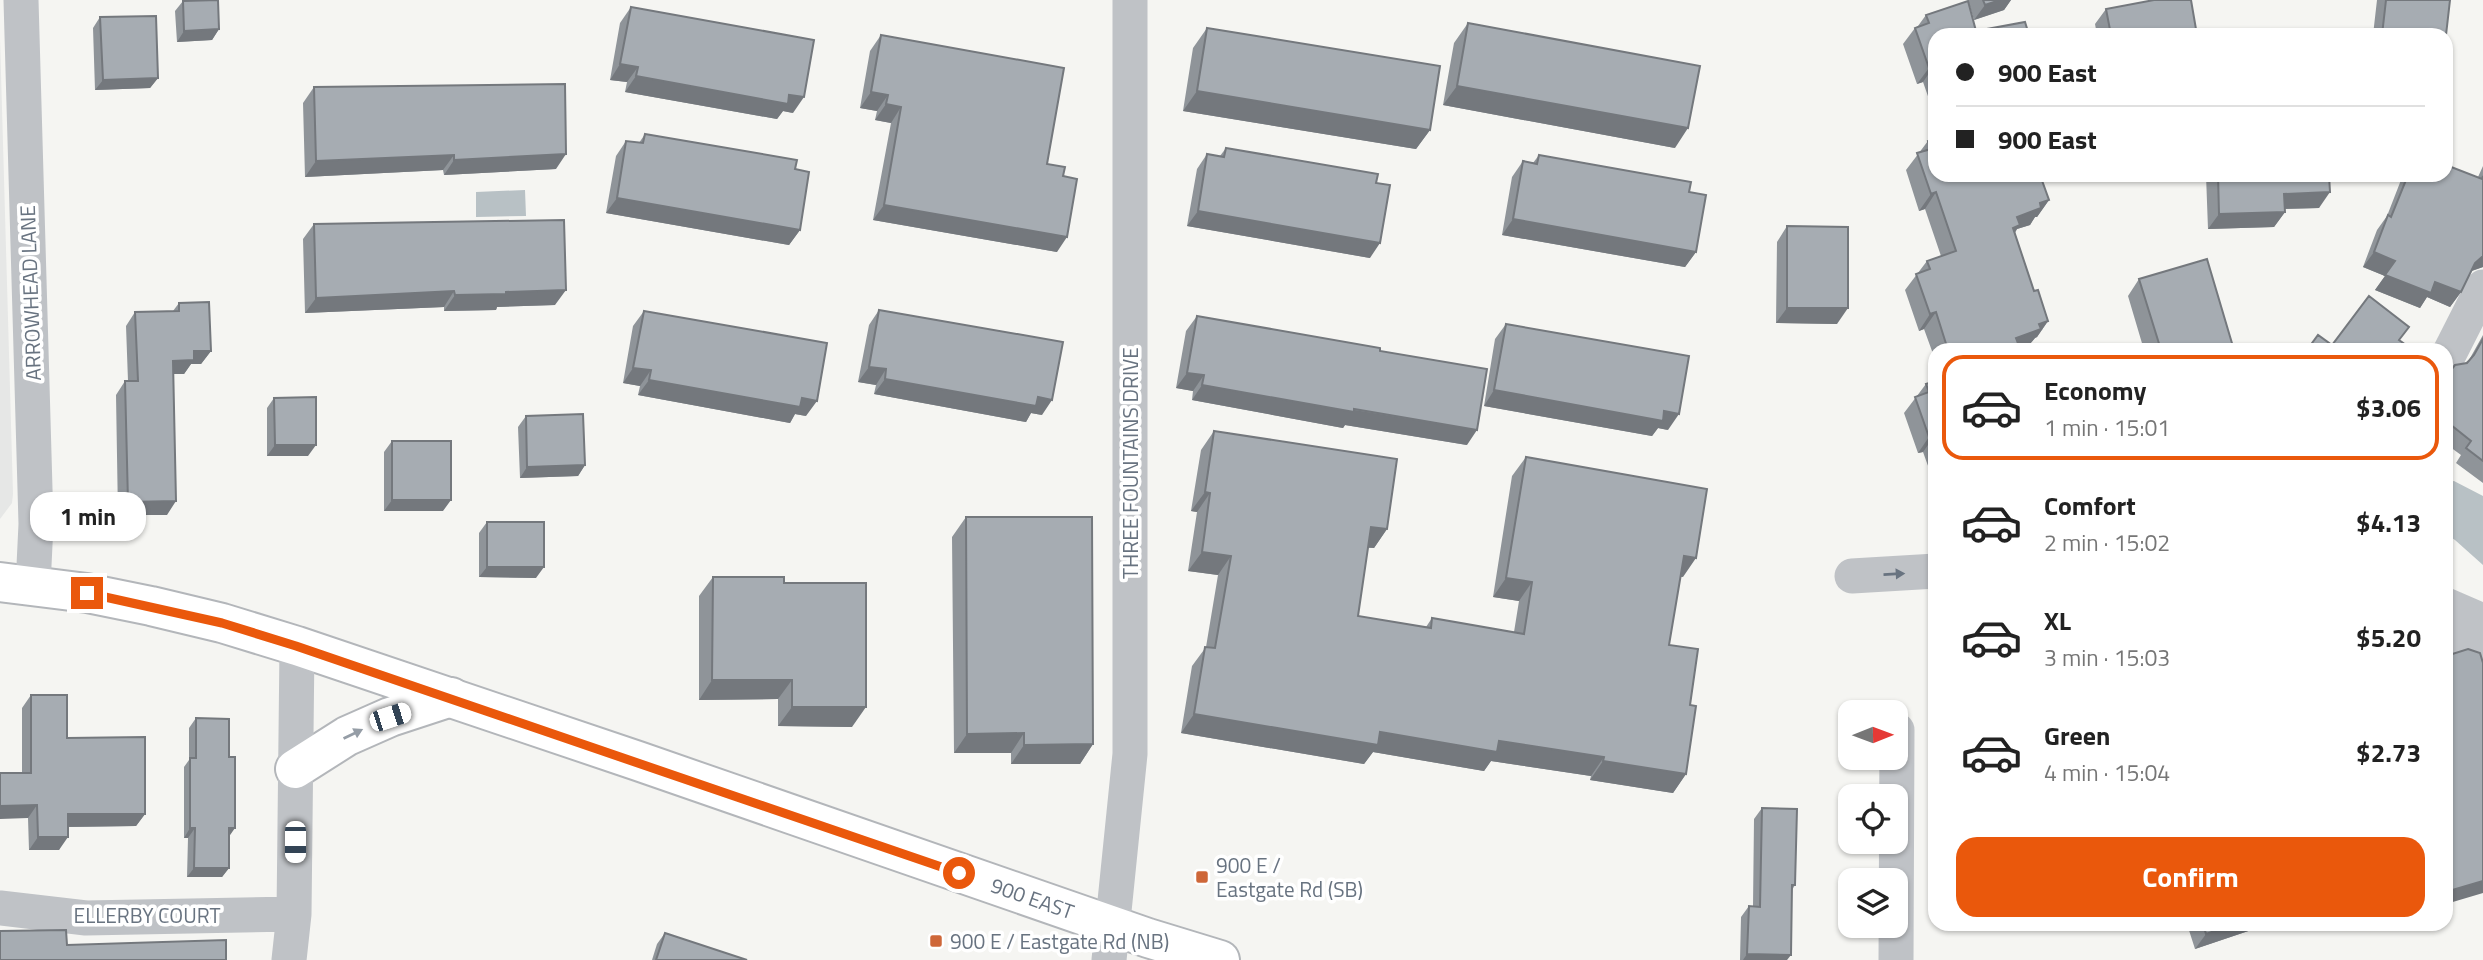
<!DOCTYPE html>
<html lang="en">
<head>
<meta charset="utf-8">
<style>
	:root { --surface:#fff; --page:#f6f6f6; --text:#222; --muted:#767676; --line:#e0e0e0; --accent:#ea580c }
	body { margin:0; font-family:"Titillium Web",sans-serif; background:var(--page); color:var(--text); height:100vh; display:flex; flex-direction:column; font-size:26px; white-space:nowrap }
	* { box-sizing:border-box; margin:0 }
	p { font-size:23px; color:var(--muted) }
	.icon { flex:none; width:38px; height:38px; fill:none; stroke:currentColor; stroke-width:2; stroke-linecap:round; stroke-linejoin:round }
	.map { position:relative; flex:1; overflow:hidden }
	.drawer { position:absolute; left:1928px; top:343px; width:525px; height:588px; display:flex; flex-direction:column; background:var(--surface); border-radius:21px; box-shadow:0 2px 5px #0004 }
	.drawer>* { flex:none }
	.guide { position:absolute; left:1928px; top:28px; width:525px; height:154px; border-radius:21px; box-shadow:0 2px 5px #0004; display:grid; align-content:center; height:154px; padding:0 28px; background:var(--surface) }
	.needle { width:46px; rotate:89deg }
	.fabs { position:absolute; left:1838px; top:700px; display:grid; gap:14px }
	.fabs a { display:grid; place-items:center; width:70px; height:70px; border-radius:14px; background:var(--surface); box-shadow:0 2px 5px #0004; font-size:35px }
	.end { position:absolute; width:32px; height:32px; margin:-16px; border:9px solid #ea580c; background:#fff; box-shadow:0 0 0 4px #fff }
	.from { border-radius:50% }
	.bubble { position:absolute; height:49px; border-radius:21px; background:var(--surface); box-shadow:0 2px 5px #0004; font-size:23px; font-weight:700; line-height:49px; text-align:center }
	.car { position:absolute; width:21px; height:42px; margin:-21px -10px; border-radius:9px; box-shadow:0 0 5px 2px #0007; background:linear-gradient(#fff 24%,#345 0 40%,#fff 0 76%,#345 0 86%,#fff 0) }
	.guide b { display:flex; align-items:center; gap:24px; height:66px; font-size:26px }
	.guide b+b { border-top:2px solid var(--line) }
	.guide i { width:18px; height:18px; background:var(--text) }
	ul { padding:12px 0 0; list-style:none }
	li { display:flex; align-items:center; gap:21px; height:105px; margin:0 14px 10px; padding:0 14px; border:4px solid transparent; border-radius:21px }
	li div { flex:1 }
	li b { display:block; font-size:26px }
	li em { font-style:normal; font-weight:700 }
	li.current { border-color:var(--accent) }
	li>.icon { width:63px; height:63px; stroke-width:1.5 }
	.cta { display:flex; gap:14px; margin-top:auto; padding:14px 28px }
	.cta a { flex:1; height:80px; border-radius:21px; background:var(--accent); color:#fff; font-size:28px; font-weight:700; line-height:80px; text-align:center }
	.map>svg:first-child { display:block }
</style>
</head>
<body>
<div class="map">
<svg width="2483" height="960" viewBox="0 0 2483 960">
	<rect width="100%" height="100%" fill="#f5f5f2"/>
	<path fill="#e6e7e6" d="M0 38 13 494 12 503 0 519Z"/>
	<path fill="#b8c1c5" d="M525 190 526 216 476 217V192Z
		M2454 481 2483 496V565L2455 540 2447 535V482Z"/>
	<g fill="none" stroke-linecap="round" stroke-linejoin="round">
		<g stroke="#b3b6ba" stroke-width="42">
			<g id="major">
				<path id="s1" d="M0 582 87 593 151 606 222 623 297 646 638 761 1148 938 1220 960"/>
				<path d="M295 769 347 736 390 717 451 697"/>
			</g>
		</g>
		<path stroke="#bfc2c6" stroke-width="35" d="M21 0 36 524 33 586
			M2446 360 2483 287
			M1852 576 1936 571
			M2446 605 2483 621
			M2446 640 2483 652
			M0 908 86 918 294 914
			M289 960 294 914 297 646
			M1109 960 1130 754V0
			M1896 960 1897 730"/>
		<use href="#major" stroke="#fff" stroke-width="38"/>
	</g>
	<path fill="#8f9499" d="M1968 0H2011L2004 10 1974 20Z
		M2377 0H2450L2446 35H2373Z
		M183 1 219 29 212 40 177 42 175 11Z
		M631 7 793 113 783 111 777 119 625 92 627 82 610 80 620 23Z
		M2106 9 2197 35H2097L2095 24Z
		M1926 15 1976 31 2029 35H1936V119L1923 82 1917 84 1903 44 1915 28 1918 26Z
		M100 17 158 78 150 88 95 90 93 28Z
		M1468 23 1675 148 1443 105 1454 43Z
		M1207 28 1430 130 1416 149 1183 111 1193 48Z
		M881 35 1063 176 1057 252 873 220 891 123 875 120 877 111 860 108 870 51Z
		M314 87 556 169 444 175 443 170 305 177 303 103Z
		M645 134 795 169 800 230 789 245 606 213 616 156 626 141 639 143Z
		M1928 141 2049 200 2037 217H2035L2030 225 2017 229 2015 233 2034 291 2048 321 2037 337 2035 338 2029 345 2016 350H1936V362L1924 329 1919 331 1905 290 1927 261 1941 256 1925 209 1919 211 1906 170Z
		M1226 148 1376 183 1370 258 1187 226 1197 169 1207 154 1220 156Z
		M1539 155 1689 192 1696 252 1685 267 1502 235 1512 177 1523 161 1533 163Z
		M2483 166V267L2472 271 2461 292 2450 307 2427 297 2420 308 2375 290 2385 276 2363 267 2377 230 2387 216 2401 180 2405 175H2446L2478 177Z
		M2206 175H2329L2319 208 2285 209V212L2274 227 2208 229Z
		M314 224 555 305 497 307 496 310 444 311V307L305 313 303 239Z
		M1787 226 1837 324 1776 323 1777 242Z
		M2139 279 2234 350H2144L2128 296Z
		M179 303 211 351 201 364H191L184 374H174L167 515H118L116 395 125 381H128L126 326 135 312 173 311Z
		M879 310 1042 415 1031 413 1026 422 874 394 876 385 858 382 869 325Z
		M644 311 806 416 795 414 790 423 638 395 640 386 623 383 633 326Z
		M1197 316 1380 351 1467 445 1345 425 1343 428 1192 400 1193 391 1176 388 1186 331Z
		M1506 324 1668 430 1658 428 1652 436 1484 406 1495 339Z
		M2483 335V483L2456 463 2461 455 2446 444V376L2469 360Z
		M1936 381V488L1923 452 1918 453 1904 413 1926 384Z
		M274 398 308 456H267V408Z
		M526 416 585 465 578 476 520 478 518 427Z
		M1214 431 1387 529 1374 548H1368L1358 616 1426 627 1432 618 1514 632 1519 601 1493 597 1512 476 1526 457 1683 577H1680L1669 645 1690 705 1686 774 1673 793 1590 780 1591 776 1491 761 1484 771 1373 752 1364 764 1181 733 1192 666 1206 647 1218 575 1188 571 1197 512 1191 511 1201 450Z
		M392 441 443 511H384V452Z
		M966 517 1093 744 1080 764H1011V753H954L952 537Z
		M487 522 536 578 479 577V533Z
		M713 577 784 583 852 727 778 726V699L699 700V596Z
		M31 695 67 738 145 814 136 826 68 827 59 850H29L28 818 22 773V708Z
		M196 718 229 838V868L222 877H187L188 838H184V767L189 760V728Z
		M1762 808 1795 885 1792 890 1787 960H1740L1741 917 1749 906H1753L1754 819Z
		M2187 924H2269L2195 949Z
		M665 933 747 960H652L657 944Z"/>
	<path fill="#74787d" d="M2000 0H2011L2004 10 1974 20 1985 5Z
		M219 29 212 40 177 42 184 31Z
		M620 64 638 67 627 82 610 80Z
		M1934 66 1923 82 1917 84 1929 68Z
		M636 76 789 95 804 97 793 113 783 111 777 119 625 92Z
		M158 78 150 88 95 90 103 80Z
		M1457 86 1688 128 1675 148 1443 105Z
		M1197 91 1430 130 1416 149 1183 111Z
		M871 92 888 95 877 111 860 108Z
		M886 104 901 107 891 123 875 120Z
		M566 154 556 169 444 175 454 160Z
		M454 155 443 170 305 177 316 161Z
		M1936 192 1925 209 1919 211 1931 194Z
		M2330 192 2319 208 2273 209 2284 194Z
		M617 198 800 230 789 245 606 213Z
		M2049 200 2037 217H2035L2030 225 2017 229 2008 242 2017 217 2040 203Z
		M884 205 1067 237 1057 252 873 220Z
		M1198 211 1380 243 1370 258 1187 226Z
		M2285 212 2274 227 2208 229 2219 214Z
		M1513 219 1696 252 1685 267 1502 235Z
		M2374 252 2395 261 2435 282 2461 292 2450 307 2427 297 2420 308 2375 290 2385 276 2363 267Z
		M2482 256H2483V267L2471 271 2475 263Z
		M566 290 555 305 497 307 496 310 444 311 455 295 506 292Z
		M454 291 444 307 305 313 316 298Z
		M1787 308H1848L1837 324 1776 323Z
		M1936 312 1924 329 1919 331 1930 314Z
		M2048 321 2037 337 2035 338 2029 345 2016 350H2007L2016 338 2039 324Z
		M194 351H211L201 364H191L184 374H164L173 361Z
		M869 367 886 369 876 385 858 382Z
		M633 368 651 370 640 386 623 383Z
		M1187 373 1204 375 1193 391 1176 388Z
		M885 379 1038 397 1052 400 1042 415 1031 413 1026 422 874 394Z
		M649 380 802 398 817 401 806 416 795 414 790 423 638 395Z
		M1202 385 1477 430 1467 445 1345 425 1343 428 1192 400Z
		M1494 390 1664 411 1679 414 1668 430 1658 428 1652 436 1484 406Z
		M1935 435 1923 452 1918 453 1929 437Z
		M275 445H316L308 456H267Z
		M585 465 578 476 520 478 527 467Z
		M1205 492 1210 493 1197 512 1191 511Z
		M392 500H451L443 511H384Z
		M176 501 167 515H118L128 502Z
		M1371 527 1387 529 1374 548 1358 546Z
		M1202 552 1231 556 1218 575 1188 571Z
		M1684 556 1696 558 1683 577 1670 575Z
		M487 567H544L536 578 479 577Z
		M1506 578 1532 582 1519 601 1493 597Z
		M712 680H792L778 699 699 700Z
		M792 707H866L852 727 778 726Z
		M1194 714 1499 741 1604 757 1591 776 1491 761 1484 771 1373 752 1364 764 1181 733Z
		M1024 733 1011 753H954L967 734Z
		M1093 744 1080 764H1011L1024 745Z
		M1603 761 1686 774 1673 793 1590 780Z
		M37 805 28 818 0 819V806Z
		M68 814H145L136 826 59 827Z
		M190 828H195L188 838H184Z
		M229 828H235L228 838Z
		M38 837H68L59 850H29Z
		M194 868H229L222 877H187Z
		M2483 881V893L2446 904V894L2449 891Z
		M2235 924H2269L2195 949 2206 934Z
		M1747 954 1791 955 1787 960H1743Z"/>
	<path fill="#a6acb2" stroke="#74787d" stroke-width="2" d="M218 0 219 29 184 31 183 1Z
		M1983 0H2000L1985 5Z
		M2154 0H2191L2197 35H2111L2106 9Z
		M2386 0H2450L2446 35H2382Z
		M1968 1 1976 31 2025 22 2029 35H1936V69L1934 66 1929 68 1915 28 1929 23 1926 15Z
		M631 7 814 40 804 97 789 95 788 104 636 76 638 67 620 64Z
		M156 16 158 78 103 80 100 17Z
		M1468 23 1700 66 1688 128 1457 86Z
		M1207 28 1440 66 1430 130 1197 91Z
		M881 35 1064 68 1047 164 1065 167 1063 176 1077 179 1067 237 884 205 901 107 886 104 888 95 871 92Z
		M565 84 566 154 454 160V155L316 161 314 87Z
		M645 134 797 160 795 169 809 172 800 230 617 198 626 141 643 143Z
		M1936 138V175H2040L2049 200 2040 203 2041 208 2017 217 2020 225 2013 228 2034 291 2038 290 2048 321 2039 324 2041 329 2016 338 2019 346 2011 349 2012 350H1948L1936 312 1930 314 1916 274 1930 269 1927 261 1956 251 1936 192 1931 194 1917 153 1931 149 1928 141Z
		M1226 148 1378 174 1376 183 1390 185 1380 243 1198 211 1207 154 1224 157Z
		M1539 155 1691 182 1689 192 1706 195 1696 252 1513 219 1523 161 1537 164Z
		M2446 165 2482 179 2483 176V256L2475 263 2461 292 2435 282 2431 293 2385 275 2395 261 2374 252 2388 215 2391 217 2408 175H2446Z
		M2218 175H2329L2330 192 2284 194 2285 212 2219 214Z
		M564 220 566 290 506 292V294L455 295 454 291 316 298 314 224Z
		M1787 226 1848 227V308H1787Z
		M2207 259 2234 350H2161L2139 279Z
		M2369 296 2409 327 2399 340 2413 350H2307L2318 335 2332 345Z
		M209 302 211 351H194V360L173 361 176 501 128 502 125 381H138L135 312 179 311V303Z
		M879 310 1063 342 1052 400 1038 397 1036 406 885 379 886 369 869 367Z
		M644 311 827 343 817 401 802 398 800 407 649 380 651 370 633 368Z
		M1197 316 1380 348V351L1487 369 1477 430 1354 409V412L1202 385 1204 375 1187 373Z
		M1506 324 1689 356 1679 414 1664 411 1663 421 1494 390Z
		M2483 339V461L2466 448 2471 441 2446 421V376L2455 365 2467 363 2474 355Z
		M1936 381V437L1935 435 1929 437 1915 397 1929 392 1926 384Z
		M316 397V445H275L274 398Z
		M583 414 585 465 527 467 526 416Z
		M1214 431 1397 459 1387 529 1371 527 1358 616 1431 628 1432 618 1524 634 1532 582 1506 578 1526 457 1707 489 1696 558 1684 556 1669 645 1698 649 1690 705 1696 706 1686 774 1603 761 1604 757 1499 741 1497 752 1380 732 1378 745 1194 714 1205 647 1215 648 1231 556 1202 552 1210 493 1205 492Z
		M392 441H451V500H392Z
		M966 517H1092L1093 744 1024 745V733L967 734Z
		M487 522H544V567H487Z
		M713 577H784V583H866V707H792V680H712Z
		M2468 649 2480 653 2483 663V881L2449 891 2446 884V656Z
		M31 695H67V738L145 737V814H68V837H38L37 805 0 806V773H31Z
		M196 718 229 719V757H235V828H229V868H194L195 828H190V758H196Z
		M1762 808 1797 809 1795 885H1792L1791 955 1747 954 1749 906 1760 907Z
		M2203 924H2235L2206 934Z
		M66 930 67 945 226 940V960H0V931Z
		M665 933 747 960H656Z"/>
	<defs><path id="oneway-solid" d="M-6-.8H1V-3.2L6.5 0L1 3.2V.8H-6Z" transform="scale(1.75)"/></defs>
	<use fill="#687380" href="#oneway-solid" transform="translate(1894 574) rotate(-3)"/>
	<use fill="#959da6" href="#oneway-solid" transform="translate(353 734) rotate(-26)"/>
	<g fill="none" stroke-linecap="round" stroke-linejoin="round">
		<path stroke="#ea580c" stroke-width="9" d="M87 593 222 623 296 646 959 873"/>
	</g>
	<g fill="#ce6739" stroke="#fff" stroke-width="2.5">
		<rect x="1195" y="870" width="14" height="14" rx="3.5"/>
		<rect x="929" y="934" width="14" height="14" rx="3.5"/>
	</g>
	<g text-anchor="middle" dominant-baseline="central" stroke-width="7" stroke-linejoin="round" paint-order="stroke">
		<g font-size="21" fill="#687380" stroke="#fff">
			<text transform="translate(30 293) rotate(-92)">ARROWHEAD LANE</text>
			<text transform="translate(1130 463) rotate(-90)">THREE FOUNTAINS DRIVE</text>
			<text stroke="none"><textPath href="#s1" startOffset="1082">900 EAST</textPath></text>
			<text x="147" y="915">ELLERBY COURT</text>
		</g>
		<g font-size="21" fill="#687380" stroke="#fff" text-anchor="start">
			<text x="1216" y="865">900 E /<tspan x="1216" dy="24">Eastgate Rd (SB)</tspan></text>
			<text x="950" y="941">900 E / Eastgate Rd (NB)</text>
		</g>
	</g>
</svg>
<div class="fabs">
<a><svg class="needle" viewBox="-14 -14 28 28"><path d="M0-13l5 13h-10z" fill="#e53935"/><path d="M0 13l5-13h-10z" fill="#767676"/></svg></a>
<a><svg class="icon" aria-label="locate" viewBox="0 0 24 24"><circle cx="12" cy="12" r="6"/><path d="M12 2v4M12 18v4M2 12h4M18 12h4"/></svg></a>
<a><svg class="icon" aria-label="layers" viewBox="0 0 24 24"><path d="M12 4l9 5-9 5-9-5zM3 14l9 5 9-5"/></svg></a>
</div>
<i class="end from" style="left:959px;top:873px"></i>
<i class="end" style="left:87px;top:593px"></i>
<div class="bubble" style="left:30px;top:492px;width:116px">1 min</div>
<i class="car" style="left:390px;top:717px;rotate:72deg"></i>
<i class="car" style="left:295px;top:842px;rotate:180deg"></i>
<div class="guide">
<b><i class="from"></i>900 East</b>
<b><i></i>900 East</b>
</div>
<section class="drawer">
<ul>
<li class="current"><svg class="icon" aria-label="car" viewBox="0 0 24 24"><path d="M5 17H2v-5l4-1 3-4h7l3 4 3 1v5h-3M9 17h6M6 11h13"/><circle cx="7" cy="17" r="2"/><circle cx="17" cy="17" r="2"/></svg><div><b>Economy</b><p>1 min · 15:01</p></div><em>$3.06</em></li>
<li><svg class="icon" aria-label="car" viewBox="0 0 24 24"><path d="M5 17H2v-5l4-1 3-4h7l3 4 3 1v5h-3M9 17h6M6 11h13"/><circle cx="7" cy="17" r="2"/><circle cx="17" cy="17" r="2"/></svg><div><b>Comfort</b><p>2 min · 15:02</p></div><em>$4.13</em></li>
<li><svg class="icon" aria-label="car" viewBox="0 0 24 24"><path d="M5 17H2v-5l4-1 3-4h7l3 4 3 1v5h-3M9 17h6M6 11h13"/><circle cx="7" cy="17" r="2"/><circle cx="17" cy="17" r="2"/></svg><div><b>XL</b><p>3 min · 15:03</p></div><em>$5.20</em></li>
<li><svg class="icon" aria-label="car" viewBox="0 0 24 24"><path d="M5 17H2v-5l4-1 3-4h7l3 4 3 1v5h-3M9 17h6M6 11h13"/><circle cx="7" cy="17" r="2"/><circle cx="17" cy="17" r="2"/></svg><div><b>Green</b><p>4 min · 15:04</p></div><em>$2.73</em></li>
</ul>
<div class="cta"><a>Confirm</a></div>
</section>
</div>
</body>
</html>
